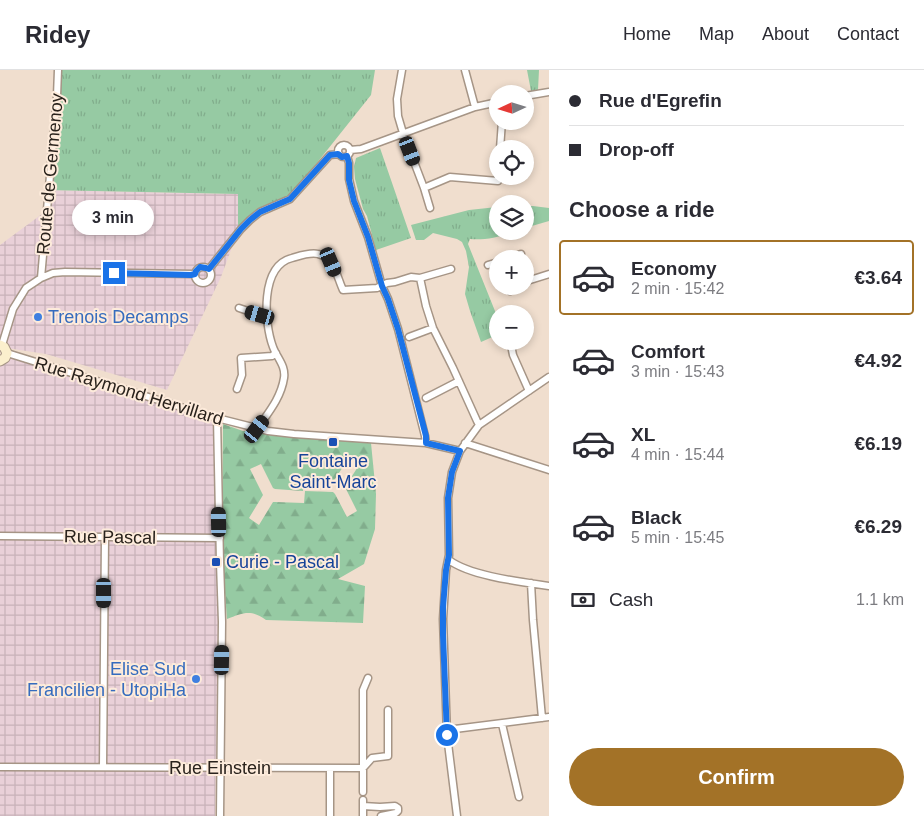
<!DOCTYPE html>
<html lang="en">
<head>
<meta charset="utf-8">
<style>
	:root { --surface:#fff; --page:#f7f7f7; --text:#2b2b33; --muted:#7c7c81; --line:#e1e1e2; --accent:#a37227 }
	body { margin:0; font-family:Arial,sans-serif; background:var(--page); color:var(--text); height:100vh; display:flex; flex-direction:column; font-size:19px; white-space:nowrap }
	* { box-sizing:border-box; margin:0 }
	p { font-size:16px; color:var(--muted) }
	.icon { flex:none; width:28px; height:28px; fill:none; stroke:currentColor; stroke-width:2; stroke-linecap:round; stroke-linejoin:round }
	.map { position:relative; flex:1; overflow:hidden }
	.details { display:flex; flex-direction:column; background:var(--surface); width:375px }
	.details>* { flex:none }
	.top-card { display:grid; align-content:center; height:110px; padding:0 20px; background:var(--surface) }
	.needle { width:32px; rotate:266deg }
	.buttons { position:absolute; left:489px; top:15px; display:grid; gap:10px }
	.buttons a { display:grid; place-items:center; width:45px; height:45px; border-radius:50%; background:var(--surface); box-shadow:0 2px 8px #0003; font-size:25px }
	.end { position:absolute; width:22px; height:22px; margin:-11px; border:6px solid #1a73e8; background:#fff; box-shadow:0 0 0 2px #fff }
	.from { border-radius:50% }
	.bubble { position:absolute; height:35px; border-radius:18px; background:var(--surface); box-shadow:0 2px 8px #0003; font-size:16px; font-weight:800; line-height:35px; text-align:center }
	.car { position:absolute; width:15px; height:30px; margin:-15px -8px; border-radius:6px; box-shadow:0 0 4px 1px #0007; background:linear-gradient(#222 24%,#8ab4d8 0 40%,#222 0 76%,#8ab4d8 0 86%,#222 0) }
	.top-card b { display:flex; align-items:center; gap:18px; height:48px; font-size:19px }
	.top-card b+b { border-top:1px solid var(--line) }
	.top-card i { width:12px; height:12px; background:var(--text) }
	ul { padding:0; list-style:none }
	li { display:flex; align-items:center; gap:15px; height:75px; margin:0 10px 8px; padding:0 10px; border:2px solid transparent; border-radius:5px }
	li div { flex:1 }
	li b { display:block; font-size:19px }
	li em { font-style:normal; font-weight:800 }
	li.selected { border-color:var(--accent) }
	li>.icon { width:45px; height:45px; stroke-width:1.5 }
	h2 { padding:0 20px; font-size:22px; line-height:60px }
	.pay { display:flex; align-items:center; gap:12px; height:55px; padding:0 20px; font-size:19px }
	.pay p { margin-inline-start:auto }
	.primary-button { display:flex; gap:10px; margin-top:auto; padding:10px 20px }
	.primary-button a { flex:1; height:58px; border-radius:30px; background:var(--accent); color:#fff; font-size:20px; font-weight:800; line-height:58px; text-align:center }
	header { display:flex; align-items:center; gap:30px; box-sizing:border-box; height:70px; padding:0 25px; background:var(--surface); border-bottom:1px solid var(--line) }
	header strong { font-size:24px }
	nav { display:flex; gap:28px; margin-inline-start:auto; font-size:18px }
	main { display:flex; flex:1; min-height:0 }
	.map>svg:first-child { display:block }
</style>
</head>
<body>
<header>
<strong>Ridey</strong>
<nav><a>Home</a><a>Map</a><a>About</a><a>Contact</a></nav>
</header>
<main>
<div class="map">
<svg width="549" height="746" viewBox="0 0 549 746">
	<defs>
		<pattern id="industrial-grid" width="8" height="8" patternUnits="userSpaceOnUse" patternTransform="scale(1.25)"><rect width="8" height="8" fill="#e9d0d8"/><path d="M0 4h8M4 0v8" fill="none" stroke="#c8b2b9"/></pattern>
		<pattern id="grass-tufts" width="24" height="20" patternUnits="userSpaceOnUse" patternTransform="scale(1.25)"><rect width="24" height="20" fill="#96caa3"/><path d="M3 7l-1-3M5 7V3M7 7l1-3M15 17l-1-3M17 17v-4M19 17l1-3" fill="none" stroke="#81ad8c"/></pattern>
		<pattern id="forest-firs" width="22" height="20" patternUnits="userSpaceOnUse" patternTransform="scale(1.25)"><rect width="22" height="20" fill="#96caa3"/><path d="M5 1l3.5 6h-7zM16 11l3.5 6h-7z" fill="#81ad8c"/></pattern>
	</defs>
	<rect width="100%" height="100%" fill="#f0dece"/>
	<path fill="url(#industrial-grid)" d="M45 120 238 124V161L221 207 167 320 46 284 0 277V175L42 144Z
		M0 285 218 349V550L215 746H0Z"/>
	<path fill="url(#grass-tufts)" d="M56 0H375L371 25 289 128 256 142 238 161V124L45 120Z
		M527 0H539L538 20 531 21Z
		M380 78 411 168 376 180 367 146 363 139 355 109 354 97 356 88Z
		M525 136H533L549 138V151L525 158Z
		M497 137 498 161H516C500 167 487 170 470 169L468 174 497 246V265L481 272 470 241 465 224 469 197 466 181 462 172 457 169 433 163 424 170H416L411 155 469 140Z"/>
	<path fill="url(#forest-firs)" fill-rule="evenodd" d="M223 354 243 361 371 373 376 424 375 459 364 494 338 509 365 516 363 553 266 550C251 539 243 543 227 549L222 485ZM350 386 361 392 345 417 357 441 347 447 335 424 333 422 305 421 304 433 275 432H273L259 455 249 448 263 425 250 399 261 394 273 418 275 419 303 421 304 409 333 411 335 409Z"/>
	<g fill="none" stroke-linecap="round" stroke-linejoin="round">
		<g stroke="#a69586" stroke-width="9">
			<path id="street" d="M402 0 397 29 398 46 403 63 424 118 430 138
				M465 0 475 37
				M525 26 549 22
				M338 81a6 6 0 1 1 12 0a6 6 0 1 1-12 0Z
				M500 79 502 51
				M350 80 361 79 475 37 498 32
				M347 86 349 93V109L354 131 368 167 382 216 388 229 398 259 425 366 426 373
				M424 118 450 107 498 111V106
				M509 189 521 184
				M488 195 498 192
				M195 205a8 8 0 1 1 16 0a8 8 0 1 1-16 0Z
				M209 199 241 159 250 150 260 142 290 129 330 85 339 84
				M41 208 57 26 58 0
				M420 208 451 199
				M525 211H527L549 204
				M510 221 512 216
				M239 238 260 245H267
				M409 267 433 258
				M2 275 13 239 26 218 41 208 53 203 65 202 195 204
				M511 275 513 285 529 321
				M7 283 213 347 268 361 294 364 426 373 460 381
				M237 319 242 305 241 288 272 286 276 283
				M426 328 459 311
				M217 348 220 492 222 552 220 746
				M257 359C268 343 281 328 284 308 286 296 277 288 273 277 264 253 260 196 292 188 299 186 310 182 318 184 334 187 337 207 343 220L377 218 387 213 395 212 411 207 420 208 426 236 433 258 453 298 477 351 479 355
				M465 373 549 400
				M0 466 220 468
				M449 490C470 506 522 512 549 516
				M531 513 533 550 542 648
				M502 654 519 727
				M447 660 549 647
				M103 696 105 467
				M0 697 363 698 372 688 388 686V640
				M363 722V620L368 608
				M363 736 380 737 395 736 398 738V741L396 743 381 746
				M330 746V698
				M363 746V730
				M457 746 447 665 443 549 446 500 449 485 448 428 452 402 460 381 479 355 549 307"/>
		</g>
		<g stroke="#a69586" stroke-width="11">
			<path id="secondary" d="M0 275 4 277 7 283 5 288 0 291"/>
		</g>
		<use href="#street" stroke="#fff" stroke-width="6"/>
		<use href="#secondary" stroke="#fbefcd" stroke-width="9"/>
	</g>
	<g fill="none" stroke-linecap="round" stroke-linejoin="round">
		<path stroke="#1a73e8" stroke-width="6" d="M114 203 191 205 195 204 196 201 200 197 206 198 209 199 241 159 250 150 260 142 290 129 330 85 338 84 342 87 347 86 349 93V110L354 131 368 167 382 216 388 229 398 259 426 366V373L460 381 452 402 448 428 449 485 446 500 443 537V565L447 665"/>
	</g>
	<g fill="#3f7fe0" stroke="#fdebdb" stroke-width="2">
		<circle cx="38" cy="247" r="5"/>
		<circle cx="196" cy="609" r="5"/>
	</g>
	<g fill="#1a4fb4" stroke="#fdebdb" stroke-width="2">
		<rect x="328" y="367" width="10" height="10" rx="2.5"/>
		<rect x="211" y="487" width="10" height="10" rx="2.5"/>
	</g>
	<g text-anchor="middle" dominant-baseline="central" stroke-width="4" stroke-linejoin="round" paint-order="stroke">
		<g font-size="18" fill="#29221c" stroke="#fdebdb">
			<text transform="translate(50 104) rotate(-85)">Route de Germenoy</text>
			<text transform="translate(129 321) rotate(17)">Rue Raymond Hervillard</text>
			<text transform="translate(110 467) rotate(1)">Rue Pascal</text>
			<text x="220" y="698">Rue Einstein</text>
		</g>
		<g font-size="18" fill="#366cbe" stroke="#fdebdb" text-anchor="start">
			<text x="48" y="247">Trenois Decamps</text>
			<text x="186" y="599" text-anchor="end">Elise Sud<tspan x="186" dy="21">Francilien - UtopiHa</tspan></text>
		</g>
		<g font-size="18" fill="#164399" stroke="#fdebdb">
			<text x="333" y="391">Fontaine<tspan x="333" dy="21">Saint-Marc</tspan></text>
			<text x="226" y="492" text-anchor="start">Curie - Pascal</text>
		</g>
	</g>
</svg>
<div class="buttons">
<a><svg class="needle" viewBox="-14 -14 28 28"><path d="M0-13l5 13h-10z" fill="#e53935"/><path d="M0 13l5-13h-10z" fill="#7c7c81"/></svg></a>
<a><svg class="icon" aria-label="locate" viewBox="0 0 24 24"><circle cx="12" cy="12" r="6"/><path d="M12 2v4M12 18v4M2 12h4M18 12h4"/></svg></a>
<a><svg class="icon" aria-label="layers" viewBox="0 0 24 24"><path d="M12 4l9 5-9 5-9-5zM3 14l9 5 9-5"/></svg></a>
<a>+</a>
<a>−</a>
</div>
<i class="end from" style="left:447px;top:665px"></i>
<i class="end" style="left:114px;top:203px"></i>
<div class="bubble" style="left:72px;top:130px;width:82px">3 min</div>
<i class="car" style="left:410px;top:81px;rotate:159deg"></i>
<i class="car" style="left:331px;top:192px;rotate:157deg"></i>
<i class="car" style="left:260px;top:245px;rotate:286deg"></i>
<i class="car" style="left:257px;top:359px;rotate:37deg"></i>
<i class="car" style="left:219px;top:452px;rotate:359deg"></i>
<i class="car" style="left:104px;top:523px;rotate:180deg"></i>
<i class="car" style="left:222px;top:590px;rotate:1deg"></i>
</div>
<section class="details">
<div class="top-card">
<b><i class="from"></i>Rue d'Egrefin</b>
<b><i></i>Drop-off</b>
</div>
<h2>Choose a ride</h2>
<ul>
<li class="selected"><svg class="icon" aria-label="car" viewBox="0 0 24 24"><path d="M5 17H2v-5l4-1 3-4h7l3 4 3 1v5h-3M9 17h6M6 11h13"/><circle cx="7" cy="17" r="2"/><circle cx="17" cy="17" r="2"/></svg><div><b>Economy</b><p>2 min · 15:42</p></div><em>€3.64</em></li>
<li><svg class="icon" aria-label="car" viewBox="0 0 24 24"><path d="M5 17H2v-5l4-1 3-4h7l3 4 3 1v5h-3M9 17h6M6 11h13"/><circle cx="7" cy="17" r="2"/><circle cx="17" cy="17" r="2"/></svg><div><b>Comfort</b><p>3 min · 15:43</p></div><em>€4.92</em></li>
<li><svg class="icon" aria-label="car" viewBox="0 0 24 24"><path d="M5 17H2v-5l4-1 3-4h7l3 4 3 1v5h-3M9 17h6M6 11h13"/><circle cx="7" cy="17" r="2"/><circle cx="17" cy="17" r="2"/></svg><div><b>XL</b><p>4 min · 15:44</p></div><em>€6.19</em></li>
<li><svg class="icon" aria-label="car" viewBox="0 0 24 24"><path d="M5 17H2v-5l4-1 3-4h7l3 4 3 1v5h-3M9 17h6M6 11h13"/><circle cx="7" cy="17" r="2"/><circle cx="17" cy="17" r="2"/></svg><div><b>Black</b><p>5 min · 15:45</p></div><em>€6.29</em></li>
</ul>
<div class="pay"><svg class="icon" aria-label="cash" viewBox="0 0 24 24"><path d="M3 7h18v10H3z"/><circle cx="12" cy="12" r="2"/></svg>Cash<p>1.1 km</p></div>
<div class="primary-button"><a>Confirm</a></div>
</section>
</main>
</body>
</html>
